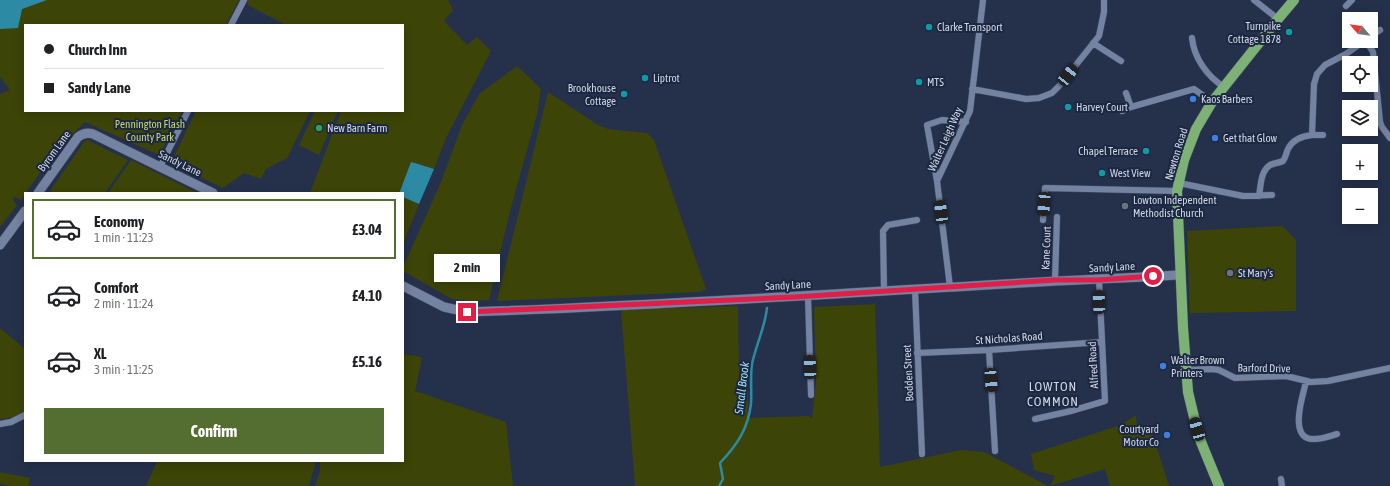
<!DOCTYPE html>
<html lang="en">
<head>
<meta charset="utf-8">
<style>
	:root { --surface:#fff; --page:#f6f6f6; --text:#202124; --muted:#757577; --line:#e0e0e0; --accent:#536e30 }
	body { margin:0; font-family:"Asap Condensed",sans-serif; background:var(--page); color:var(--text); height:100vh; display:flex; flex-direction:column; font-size:15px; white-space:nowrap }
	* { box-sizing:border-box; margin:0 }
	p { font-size:13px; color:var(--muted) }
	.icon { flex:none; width:22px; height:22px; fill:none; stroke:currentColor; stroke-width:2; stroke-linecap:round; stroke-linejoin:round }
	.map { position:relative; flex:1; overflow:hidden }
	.details { position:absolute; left:24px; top:192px; width:380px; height:270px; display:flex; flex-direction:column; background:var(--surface); border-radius:0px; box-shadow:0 2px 10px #0003 }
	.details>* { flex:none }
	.top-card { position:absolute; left:24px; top:24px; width:380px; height:88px; border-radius:0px; box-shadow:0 2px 10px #0003; display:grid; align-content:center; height:88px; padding:0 20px; background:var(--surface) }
	.needle { width:26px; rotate:299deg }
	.buttons { position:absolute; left:1342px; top:12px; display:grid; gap:8px }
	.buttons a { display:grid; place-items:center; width:36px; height:36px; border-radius:0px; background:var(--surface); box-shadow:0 2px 10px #0003; font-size:20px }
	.end { position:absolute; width:18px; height:18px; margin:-9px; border:5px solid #e11d48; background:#fff; box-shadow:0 0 0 2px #fff }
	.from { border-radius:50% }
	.bubble { position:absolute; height:28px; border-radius:0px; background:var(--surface); box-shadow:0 2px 10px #0003; font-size:13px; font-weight:700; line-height:28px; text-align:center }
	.car { position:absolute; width:12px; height:24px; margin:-12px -6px; border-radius:5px; box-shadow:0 0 3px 1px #0007; background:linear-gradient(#222 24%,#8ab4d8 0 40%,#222 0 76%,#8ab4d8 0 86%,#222 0) }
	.top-card b { display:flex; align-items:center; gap:14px; height:38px; font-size:15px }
	.top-card b+b { border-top:1px solid var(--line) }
	.top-card i { width:10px; height:10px; background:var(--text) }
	ul { padding:7px 0 0; list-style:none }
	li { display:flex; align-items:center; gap:12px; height:60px; margin:0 8px 6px; padding:0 12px; border:2px solid transparent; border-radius:0px }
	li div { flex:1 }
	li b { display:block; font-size:15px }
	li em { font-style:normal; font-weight:700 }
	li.on { border-color:var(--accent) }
	li>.icon { width:36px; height:36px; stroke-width:1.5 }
	.action { display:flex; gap:8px; margin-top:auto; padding:8px 20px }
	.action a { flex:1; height:46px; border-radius:0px; background:var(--accent); color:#fff; font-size:16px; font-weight:700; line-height:46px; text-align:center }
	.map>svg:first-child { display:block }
</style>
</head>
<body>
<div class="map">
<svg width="1390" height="486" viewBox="0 0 1390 486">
	<rect width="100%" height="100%" fill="#25314b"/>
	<path fill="#3d4407" d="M0 0H239L226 25H25V111H182L159 155 85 122 57 148 21 200 14 197 12 199 17 205 0 227V94L10 90 0 77Z
		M247 0H448L453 10 444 21 467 45 477 37 491 51 446 138 434 169 415 163H411L400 191V193H310L341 111H403V25H286L248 5Z
		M517 66 541 89 537 114 510 211 489 300 473 301 452 299 403 271V267L441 182 462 125 479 94Z
		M548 92 598 125 608 129 647 133 654 140 706 289 699 292 497 301Z
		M196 111H310L287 158 266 169 261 179 244 173 223 188 171 163Z
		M315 111H338L319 155 299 145Z
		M87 140 128 160 105 193H53L50 191 84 142Z
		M131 160 197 193H108Z
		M403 197 419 204 403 244Z
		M1282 226 1296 240V311L1190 313 1187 231Z
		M875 304 880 467 961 450 984 452 1048 486H635L621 310 738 306 739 378 748 379V418L808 416 812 418 816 382 814 307Z
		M0 328 25 349V412C17 416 9 419 0 419Z
		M403 354 422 357 415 391 506 422 513 486H315L320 471V461H403Z
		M1136 415 1137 432 1151 430 1169 486H1110L1105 469 1050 486 1055 476 1034 470 1031 454 1121 425Z
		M157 461H316L309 486H146Z
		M0 472 30 478 28 486H10L0 484Z"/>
	<path fill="#2d8aa4" d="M0 0H47L22 9 18 28 0 29Z
		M411 162 415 163 434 169 419 204 403 197V193H400V191Z"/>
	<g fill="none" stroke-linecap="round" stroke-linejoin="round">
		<path stroke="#2d8aa4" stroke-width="2.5" d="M719 486 723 479 720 463C737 445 748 429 751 404 752 391 750 377 752 364 756 345 765 327 767 308"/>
		<g stroke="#444d64" stroke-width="7">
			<path id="street" d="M1254 0 1278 19
				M1346 6 1352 0
				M231 25 244 0
				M1371 36 1380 30
				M1192 38C1194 58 1207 76 1224 87
				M1366 41 1373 52 1380 122 1382 127 1390 138
				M1093 43 1121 61
				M972 89 1026 99 1039 98 1052 93 1060 85 1099 36 1104 12V0
				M1126 93 1131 107
				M1122 111 1131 107 1194 89 1212 102
				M1312 135H1323
				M160 167 188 111
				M937 181 927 125 942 120 966 122
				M1179 183 1243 196 1272 195
				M1259 196C1261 186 1260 172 1270 165 1274 163 1279 163 1283 161 1286 157 1286 153 1288 149 1293 139 1302 136 1312 135L1314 84 1317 74 1325 65 1346 54 1364 41
				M1043 220 1045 188 1177 191
				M1055 280 1057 217
				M950 287 937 181 970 111 983 0
				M915 290 922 454
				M884 291 883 231 888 225 917 220
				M808 296 811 395
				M989 350 995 451
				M917 353 989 350 1102 342
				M1186 370 1212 369 1219 370 1235 378 1286 376 1311 382 1328 381 1390 368
				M1306 382C1303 395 1287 441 1315 439 1322 439 1330 436 1337 434
				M1035 419 1071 411 1105 401 1099 280
				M0 424 11 422 25 415
				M1281 479 1282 486"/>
		</g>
		<g stroke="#444d64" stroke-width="10">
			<path id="secondary" d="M38 193 78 137C83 133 87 132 93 134L213 193
				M0 245 25 211
				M403 286 444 307 467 312C629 307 792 296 954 287 1030 282 1105 279 1180 275"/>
		</g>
		<g stroke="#444d64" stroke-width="11">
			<path id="primary" d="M1219 486 1201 442 1194 417 1188 392 1183 328 1177 191 1184 160 1196 129 1212 102 1278 19 1294 0"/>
		</g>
		<use href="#street" stroke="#7583a2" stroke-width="6"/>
		<use href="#secondary" stroke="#7583a2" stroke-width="9"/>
		<use href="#primary" stroke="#7db176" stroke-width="10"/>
	</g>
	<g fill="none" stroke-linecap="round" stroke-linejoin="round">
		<path stroke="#e11d48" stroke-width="5" d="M467 312 795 297 1055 280H1099L1153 276"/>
	</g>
	<g fill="#0f9aa8" stroke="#1c2740" stroke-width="1.5">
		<circle cx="929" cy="27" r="4"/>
		<circle cx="1289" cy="32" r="4"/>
		<circle cx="645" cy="78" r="4"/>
		<circle cx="919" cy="82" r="4"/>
		<circle cx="624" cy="94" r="4"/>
		<circle cx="1068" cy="107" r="4"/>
		<circle cx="1146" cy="151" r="4"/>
		<circle cx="1102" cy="173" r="4"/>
	</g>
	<g fill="#3f7fe0" stroke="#1c2740" stroke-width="1.5">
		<circle cx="1193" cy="99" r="4"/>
		<circle cx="1215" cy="138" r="4"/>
		<circle cx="1163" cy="366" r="4"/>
		<circle cx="1167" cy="435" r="4"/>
	</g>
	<circle fill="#2e9e5b" stroke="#1c2740" stroke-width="1.5" cx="319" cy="128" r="4"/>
	<g fill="#6b7280" stroke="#1c2740" stroke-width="1.5">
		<circle cx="1125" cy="206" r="4"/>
		<circle cx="1230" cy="273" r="4"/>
	</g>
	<g text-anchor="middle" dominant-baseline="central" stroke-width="4" stroke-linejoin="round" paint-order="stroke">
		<g font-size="11" fill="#cfd7e8" stroke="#1c2740" text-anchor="start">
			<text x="1281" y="26" text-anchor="end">Turnpike<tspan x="1281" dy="13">Cottage 1878</tspan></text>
			<text x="937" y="27">Clarke Transport</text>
			<text x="653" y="78">Liptrot</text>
			<text x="927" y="82">MTS</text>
			<text x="616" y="88" text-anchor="end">Brookhouse<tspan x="616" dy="13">Cottage</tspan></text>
			<text x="1201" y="99">Kaos Barbers</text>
			<text x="1076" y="107">Harvey Court</text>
			<text x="327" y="128">New Barn Farm</text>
			<text x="1223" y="138">Get that Glow</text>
			<text x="1138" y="151" text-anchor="end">Chapel Terrace</text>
			<text x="1110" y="173">West View</text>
			<text x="1133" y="200">Lowton Independent<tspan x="1133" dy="13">Methodist Church</tspan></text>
			<text x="1238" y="273">St Mary's</text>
			<text x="1171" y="360">Walter Brown<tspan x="1171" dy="13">Printers</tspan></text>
			<text x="1159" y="429" text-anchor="end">Courtyard<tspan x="1159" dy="13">Motor Co</tspan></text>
		</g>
		<g font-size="11" fill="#c8d675" stroke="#1c2740">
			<text x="150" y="124">Pennington Flash<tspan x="150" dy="13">County Park</tspan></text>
		</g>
		<g font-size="11" fill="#cfd7e8" stroke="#1c2740">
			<text transform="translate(945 139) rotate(-66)">Walter Leigh Way</text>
			<text transform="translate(54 151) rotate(-54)">Byrom Lane</text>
			<text transform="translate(1176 154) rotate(-73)">Newton Road</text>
			<text transform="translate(180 163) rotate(26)">Sandy Lane</text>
			<text transform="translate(1046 248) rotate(-88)">Kane Court</text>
			<text transform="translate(1112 267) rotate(-3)">Sandy Lane</text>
			<text transform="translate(788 285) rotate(-3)">Sandy Lane</text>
			<text transform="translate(1009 338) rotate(-4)">St Nicholas Road</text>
			<text transform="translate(1093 365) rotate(-93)">Alfred Road</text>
			<text transform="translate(1264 368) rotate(1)">Barford Drive</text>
			<text transform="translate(908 373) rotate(-93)">Bodden Street</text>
		</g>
		<g font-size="12" font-style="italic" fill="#9de0f6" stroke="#1c2740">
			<text transform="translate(742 388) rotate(-83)">Small Brook</text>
		</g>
		<g font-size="13" letter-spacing="1" fill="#cfd7e8" stroke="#1c2740">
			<text x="1053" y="386">LOWTON<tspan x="1053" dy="15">COMMON</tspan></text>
		</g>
	</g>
</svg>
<div class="buttons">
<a><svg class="needle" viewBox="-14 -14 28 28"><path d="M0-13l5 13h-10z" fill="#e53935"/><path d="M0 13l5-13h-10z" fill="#757577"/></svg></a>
<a><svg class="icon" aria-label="locate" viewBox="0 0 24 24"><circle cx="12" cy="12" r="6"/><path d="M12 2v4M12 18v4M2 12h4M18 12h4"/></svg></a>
<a><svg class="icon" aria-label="layers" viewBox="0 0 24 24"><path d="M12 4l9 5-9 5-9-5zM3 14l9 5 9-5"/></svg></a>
<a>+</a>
<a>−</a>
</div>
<i class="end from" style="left:1153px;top:276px"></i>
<i class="end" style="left:467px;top:312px"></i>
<div class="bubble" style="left:434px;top:254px;width:66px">2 min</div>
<i class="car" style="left:1068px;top:75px;rotate:38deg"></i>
<i class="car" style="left:1044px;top:204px;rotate:184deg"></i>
<i class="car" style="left:941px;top:212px;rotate:353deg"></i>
<i class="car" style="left:1099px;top:302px;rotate:358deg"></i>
<i class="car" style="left:810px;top:367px;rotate:358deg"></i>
<i class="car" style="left:991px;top:380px;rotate:176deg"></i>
<i class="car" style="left:1197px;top:429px;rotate:344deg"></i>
<div class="top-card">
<b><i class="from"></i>Church Inn</b>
<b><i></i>Sandy Lane</b>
</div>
<section class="details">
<ul>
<li class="on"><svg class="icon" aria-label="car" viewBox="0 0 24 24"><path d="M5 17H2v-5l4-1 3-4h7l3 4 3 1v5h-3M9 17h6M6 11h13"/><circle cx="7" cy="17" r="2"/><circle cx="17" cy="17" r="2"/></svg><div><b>Economy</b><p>1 min · 11:23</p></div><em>£3.04</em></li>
<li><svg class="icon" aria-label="car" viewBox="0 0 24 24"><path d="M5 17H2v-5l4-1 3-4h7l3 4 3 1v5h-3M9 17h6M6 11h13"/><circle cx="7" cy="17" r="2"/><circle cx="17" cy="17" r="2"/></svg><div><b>Comfort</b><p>2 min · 11:24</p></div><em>£4.10</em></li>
<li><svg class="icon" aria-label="car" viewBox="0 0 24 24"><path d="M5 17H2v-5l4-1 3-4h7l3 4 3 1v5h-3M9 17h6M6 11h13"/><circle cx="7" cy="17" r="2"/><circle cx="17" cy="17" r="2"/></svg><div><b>XL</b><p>3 min · 11:25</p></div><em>£5.16</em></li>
</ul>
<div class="action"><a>Confirm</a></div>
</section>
</div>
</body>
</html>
